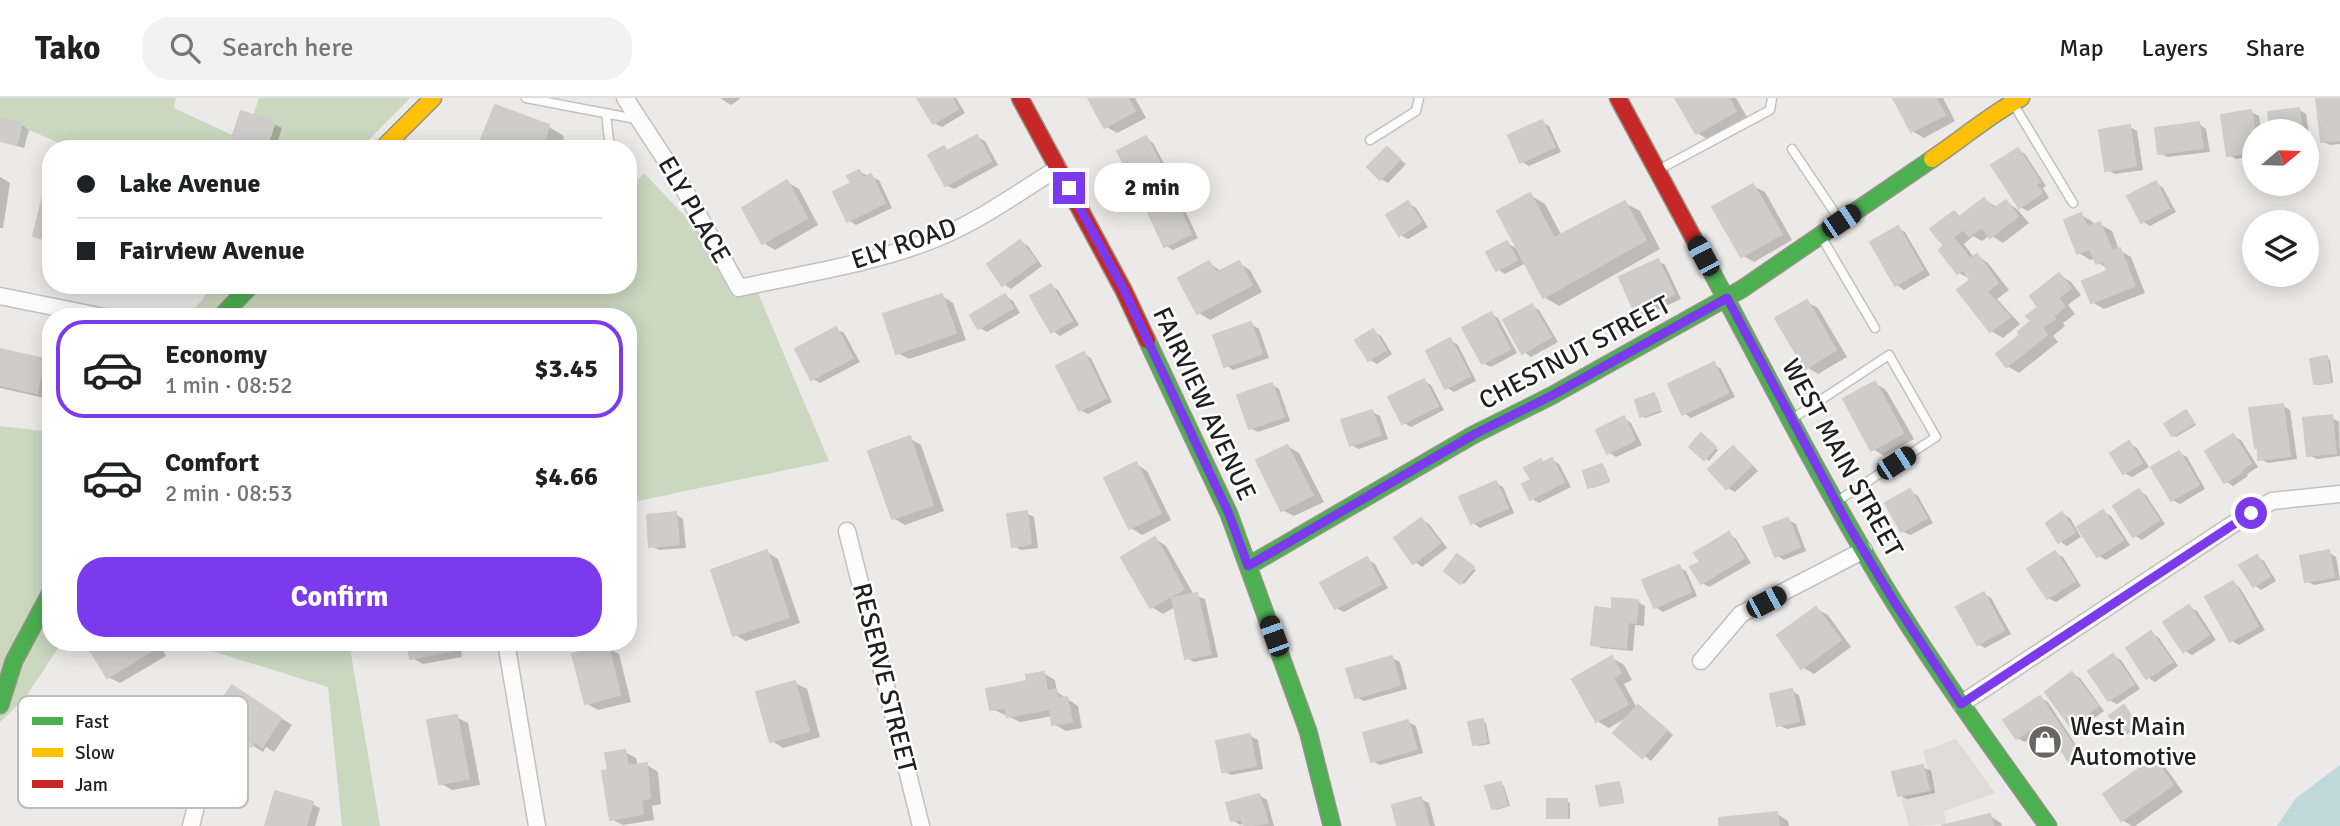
<!DOCTYPE html>
<html lang="en">
<head>
<meta charset="utf-8">
<style>
	:root { --surface:#fff; --page:#f2f2f2; --text:#202124; --muted:#757577; --line:#e0e0e0; --accent:#7c3aed }
	body { margin:0; font-family:Signika,sans-serif; background:var(--page); color:var(--text); height:100vh; display:flex; flex-direction:column; font-size:26px; white-space:nowrap }
	* { box-sizing:border-box; margin:0 }
	p { font-size:23px; color:var(--muted) }
	.icon { flex:none; width:38px; height:38px; fill:none; stroke:currentColor; stroke-width:2; stroke-linecap:round; stroke-linejoin:round }
	.map { position:relative; flex:1; overflow:hidden }
	.sheet { position:absolute; left:42px; top:210px; width:595px; height:343px; display:flex; flex-direction:column; background:var(--surface); border-radius:28px; box-shadow:0 4px 18px #0003 }
	.sheet>* { flex:none }
	.top-card { position:absolute; left:42px; top:42px; width:595px; height:154px; border-radius:28px; box-shadow:0 4px 18px #0003; display:grid; align-content:center; height:154px; padding:0 35px; background:var(--surface) }
	.needle { width:46px; rotate:71deg }
	.buttons { position:absolute; left:2242px; top:21px; display:grid; gap:14px }
	.buttons a { display:grid; place-items:center; width:77px; height:77px; border-radius:50%; background:var(--surface); box-shadow:0 4px 18px #0003; font-size:35px }
	.end { position:absolute; width:32px; height:32px; margin:-16px; border:9px solid #7c3aed; background:#fff; box-shadow:0 0 0 4px #fff }
	.from { border-radius:50% }
	.bubble { position:absolute; height:49px; border-radius:24px; background:var(--surface); box-shadow:0 4px 18px #0003; font-size:23px; font-weight:800; line-height:49px; text-align:center }
	.car { position:absolute; width:21px; height:42px; margin:-21px -10px; border-radius:9px; box-shadow:0 0 5px 2px #0007; background:linear-gradient(#222 24%,#8ab4d8 0 40%,#222 0 76%,#8ab4d8 0 86%,#222 0) }
	.top-card b { display:flex; align-items:center; gap:24px; height:66px; font-size:26px }
	.top-card b+b { border-top:2px solid var(--line) }
	.top-card i { width:18px; height:18px; background:var(--text) }
	ul { padding:12px 0 0; list-style:none }
	li { display:flex; align-items:center; gap:21px; height:98px; margin:0 14px 10px; padding:0 21px; border:4px solid transparent; border-radius:28px }
	li div { flex:1 }
	li b { display:block; font-size:26px }
	li em { font-style:normal; font-weight:800 }
	li.selected { border-color:var(--accent) }
	li>.icon { width:63px; height:63px; stroke-width:1.5 }
	.cta { display:flex; gap:14px; margin-top:auto; padding:14px 35px }
	.cta a { flex:1; height:80px; border-radius:28px; background:var(--accent); color:#fff; font-size:28px; font-weight:800; line-height:80px; text-align:center }
	header { display:flex; align-items:center; gap:42px; box-sizing:border-box; height:98px; padding:0 35px; background:var(--surface); border-bottom:2px solid var(--line) }
	header strong { font-size:33px }
	nav { display:flex; gap:38px; margin-inline-start:auto; font-size:24px }
	.search { width:490px; height:63px; background:var(--page); display:flex; align-items:center; gap:18px; box-sizing:border-box; padding:0 24px; border-radius:28px; color:var(--muted); font-size:26px }
	.map>svg:first-child { display:block }
</style>
</head>
<body>
<header>
<strong>Tako</strong>
<div class="search"><svg class="icon" aria-label="search" viewBox="0 0 24 24"><circle cx="10" cy="10" r="6"/><path d="M15 15l6 6"/></svg>Search here</div>
<nav><a>Map</a><a>Layers</a><a>Share</a></nav>
</header>
<div class="map">
<svg width="2340" height="728" viewBox="0 0 2340 728">
	<rect width="100%" height="100%" fill="#eceae8"/>
	<path fill="#cad8c0" d="M0 0H176L174 10 245 43 259 0H410L360 51H74L0 20Z
		M644 75 758 195 829 363 633 404 628 384V219H186L203 201 209 187H628V93Z
		M0 328 51 334V544H62L25 600 0 624Z
		M201 544H349L380 728H342L328 589 202 550Z"/>
	<path fill="#dddcdb" d="M1956 641 1995 695 1944 713 1946 726 1909 728 1901 700 1934 693 1923 653Z"/>
	<path fill="#bed8dc" d="M2340 667V728H2277L2296 700Z"/>
	<path fill="#0003" d="M720 0H741L731 7Z
		M919 0H956L965 15 942 29 934 25Z
		M1090 0H1135L1146 20 1117 35 1105 28Z
		M1677 0H1736L1747 19 1709 42 1697 35Z
		M1895 0H1943L1955 23 1924 40 1912 33Z
		M2318 0H2340V46L2330 47 2322 43Z
		M496 9 549 29 564 38 561 51H472L482 45Z
		M2298 11 2306 16 2312 54 2306 55V33H2273L2270 16Z
		M2251 14 2259 18 2261 33H2254V58L2236 61 2229 57Z
		M0 22 21 27 29 32 24 50 0 43Z
		M1542 24 1549 28 1561 54 1529 68 1522 64Z
		M274 26 282 30 275 51H254L234 42Z
		M2199 26 2206 31 2210 54 2167 59 2160 55Z
		M2130 29 2137 33 2143 72 2115 76 2107 72Z
		M977 39 985 43 998 67 954 91 946 87 944 50 951 53Z
		M1146 40 1153 45 1172 80 1145 93 1137 89Z
		M1387 51 1406 66 1388 85 1381 81Z
		M2018 52 2025 56 2046 88 2043 90 2049 100 2028 113 2020 109Z
		M859 74 879 82 892 110 856 127 848 122 853 86Z
		M0 79 10 85 3 130H0Z
		M787 84 799 91 818 127 775 152 764 145 744 111Z
		M2156 85 2163 90 2176 114 2150 128 2142 123Z
		M1753 88 1765 94 1792 142 1754 164 1742 157Z
		M1530 97 1545 106 1562 138 1625 105 1640 113 1660 151 1559 208 1544 199 1526 165 1505 176 1497 171 1507 145 1519 152Z
		M1174 99 1181 104 1198 140 1173 152 1165 147Z
		M1985 102 1998 110 2006 104 2017 111 2029 125 2003 145 1990 137 1982 143 1973 138 1964 146 1974 160 1977 158 1988 165 2009 192 1997 201 2020 226 2003 240 1991 233 1972 182 1959 175 1946 149 1954 115 1962 119Z
		M1408 105 1416 110 1428 129 1408 141 1400 137Z
		M2081 117 2093 124 2094 128 2100 126 2112 133 2119 152 2131 159 2145 195 2104 211 2092 204 2109 174 2108 171 2097 164 2095 160 2090 162 2079 155Z
		M1898 130 1905 134 1930 177 1904 192 1897 187 1872 144Z
		M1021 144 1028 148 1042 168 1011 191 1004 186Z
		M1658 163 1665 167 1681 201 1644 218 1636 213Z
		M1209 165 1222 174 1239 165 1250 172 1262 194 1210 222 1199 215Z
		M2059 177 2071 184 2081 197 2068 207 2075 216 2063 225 2065 228 2053 238 2058 244 2019 275 2007 268 1998 256 2023 237 2033 224Z
		M1051 188 1058 192 1079 227 1060 238 1053 233Z
		M942 198 953 205 966 242 909 261 898 255Z
		M1005 198 1013 203 1020 215 987 234 980 230Z
		M1807 204 1818 210 1847 259 1818 276 1807 269Z
		M1532 208 1539 212 1558 244 1531 259 1524 254Z
		M1491 216 1498 220 1517 255 1491 269 1483 265Z
		M1251 226 1259 231 1269 260 1233 272 1226 267Z
		M836 231 844 235 860 264 820 285 813 281Z
		M1373 233 1381 238 1392 256 1377 266 1370 262Z
		M1450 242 1458 247 1476 283 1454 294 1447 290Z
		M0 253 44 262 51 266 49 301 0 290Z
		M1084 256 1091 260 1112 304 1088 316 1080 312Z
		M2327 260 2330 262 2333 285 2318 287 2315 285Z
		M1714 266 1721 271 1735 299 1691 320 1684 315Z
		M1424 283 1431 287 1444 312 1411 329 1404 325Z
		M1875 285 1886 292 1914 341 1884 358 1873 351Z
		M1272 287 1279 291 1290 323 1258 334 1250 330Z
		M1654 297 1657 299 1662 314 1645 320 1642 318Z
		M2283 308 2290 312 2297 361 2268 365 2260 361Z
		M1372 314 1380 318 1388 341 1359 351 1351 347Z
		M2186 314 2196 327 2176 339 2173 337Z
		M2331 319 2339 324 2340 358 2317 361 2309 357Z
		M1624 320 1631 325 1642 347 1616 359 1608 354Z
		M2233 338 2241 342 2258 369 2247 376 2248 378 2233 388 2225 383Z
		M1704 339 1718 352 1709 363 1692 348Z
		M909 340 921 347 944 413 905 427 893 420Z
		M2129 345 2137 350 2149 369 2132 379 2124 375Z
		M1287 348 1299 355 1324 404 1294 418 1282 412Z
		M1733 350 1740 354 1758 373 1735 394 1728 390 1710 371Z
		M2179 355 2187 359 2205 391 2180 406 2172 402Z
		M1552 362 1559 366 1571 389 1539 405 1531 400 1533 383 1541 363 1544 365Z
		M1136 366 1147 373 1171 422 1142 437 1131 430Z
		M1602 368 1605 370 1610 384 1593 390 1590 389Z
		M1496 385 1503 389 1514 415 1480 430 1473 425 1461 400Z
		M1910 393 1918 398 1933 425 1910 437 1902 433Z
		M2139 393 2146 397 2165 426 2142 442 2134 437Z
		M2103 414 2111 418 2130 447 2106 462 2099 458 2080 429Z
		M1026 415 1034 419 1038 450 1021 452 1014 448Z
		M676 416 683 421 686 450 659 452 651 448Z
		M2063 416 2070 420 2081 439 2067 448 2059 443Z
		M1422 422 1429 426 1447 450 1422 469 1415 464Z
		M1788 422 1796 426 1806 453 1784 462 1776 457Z
		M1729 436 1736 441 1751 465 1709 489 1702 485V464Z
		M1155 441 1166 448 1194 497 1205 501 1218 559 1194 564 1187 560 1175 509 1163 516 1152 509Z
		M767 454 778 461 800 525 746 543 735 537Z
		M2328 454 2336 459 2340 482 2314 487 2307 483Z
		M2055 455 2063 459 2081 488 2056 504 2048 500Z
		M2257 459 2264 463 2276 483 2261 492 2254 487Z
		M1461 460 1476 472 1464 486 1461 484Z
		M1367 461 1375 466 1388 490 1344 514 1336 510Z
		M1678 469 1686 473 1697 498 1663 514 1655 509Z
		M2233 485 2240 490 2265 532 2239 547 2232 543Z
		M1984 496 1991 500 2011 536 1985 550 1978 546Z
		M1638 504 1645 508 1644 528 1635 527 1633 553 1601 550 1593 546 1613 513Z
		M2189 509 2197 513 2216 542 2192 557 2185 553 2166 524Z
		M1816 511 1828 517 1851 549 1814 576 1802 569Z
		M2151 535 2159 540 2178 568 2155 584 2147 579Z
		M87 544H158L166 558 120 585 108 579Z
		M409 544H460L462 559 423 566 412 560Z
		M607 549 619 556 631 604 598 612 586 605Z
		M2113 558 2121 562 2140 591 2117 606 2109 602Z
		M1392 560 1400 564 1407 591 1364 603 1356 599Z
		M1612 560 1624 567 1632 582 1624 586 1637 610 1638 609 1646 613 1673 637 1651 663 1615 635 1629 618 1609 630 1597 623Z
		M1043 575 1055 582 1057 594 1078 608 1082 630 1066 633 1054 626 1053 618 1020 624 992 611Z
		M2072 576 2080 580 2104 613 2079 631 2071 627Z
		M795 585 807 591 820 639 783 650 772 643Z
		M1792 593 1799 597 1806 627 1787 631 1779 627Z
		M244 596 292 627 274 654 266 649 263 654 252 647Z
		M2040 600 2048 604 2087 664 2083 667 2070 661 2065 646 2056 632 2038 636 2025 644 2017 640Z
		M2124 610 2139 628 2126 637 2123 635Z
		M456 619 468 625 480 687 452 692 440 685Z
		M1482 623 1486 625 1490 646 1478 648 1475 646Z
		M1408 624 1416 628 1423 655 1380 667 1372 663Z
		M1250 638 1258 642 1263 671 1231 677 1224 673Z
		M625 654 636 660 638 668 647 667 658 674 661 706 652 708 654 722 623 727 611 721 610 674Z
		M2154 663 2165 669 2183 694 2135 728H2132L2122 722Z
		M1923 669 1931 673 1935 695 1907 701 1899 697Z
		M1501 686 1504 688 1510 708 1496 712 1493 710Z
		M1618 686 1621 688 1624 705 1604 708 1601 707Z
		M1259 697 1267 702 1274 728H1245V725L1240 727 1233 722Z
		M1421 701 1429 705 1435 728H1399Z
		M1566 703 1570 705V721L1549 719Z
		M312 706 320 710 315 728H267Z
		M1777 716 1788 723 1789 728H1721Z
		M1990 718 2001 725 2002 728H1948Z"/>
	<path fill="#cfcdcb" stroke="#cfccca" stroke-width="2" d="M917 0H952L958 11 933 26Z
		M1088 0H1128L1135 13 1104 30Z
		M1675 0H1729L1736 13 1696 36Z
		M1893 0H1936L1945 17 1911 34Z
		M2316 0H2340V42L2321 44Z
		M495 7 549 27 543 51H468L480 44Z
		M2299 10 2302 33H2271L2268 14Z
		M2251 12 2255 33 2254 54 2227 58 2221 17Z
		M241 13 275 24 266 51H255L231 43Z
		M0 20 22 26 16 47 0 43Z
		M1542 22 1555 49 1520 65 1508 37Z
		M2199 24 2203 50 2158 56 2155 30Z
		M2130 27 2136 68 2105 73 2099 32Z
		M977 37 991 63 945 88 928 57 944 48 947 53Z
		M1146 38 1165 75 1136 90 1117 53Z
		M1387 49 1400 61 1380 82 1367 69Z
		M2018 50 2040 84 2036 86 2042 95 2019 110 1991 67Z
		M859 72 863 80 871 76 885 105 847 124 833 94 851 85 847 78Z
		M787 82 807 120 762 146 742 110Z
		M2156 83 2169 110 2141 125 2127 98Z
		M1753 86 1782 136 1741 159 1712 109Z
		M45 90 51 92V143L33 138Z
		M1530 95 1554 140 1625 103 1646 142 1543 200 1497 113Z
		M1174 98 1191 136 1164 149 1146 110Z
		M1984 100 1993 111 2006 102 2018 118 1990 140 1982 129 1969 138 1963 131 1953 139 1970 161 1977 156 1998 185 1987 194 2010 219 1990 234 1957 192 1970 182 1963 172 1957 176 1939 152 1944 148 1930 131 1954 113 1959 119Z
		M1408 103 1421 124 1399 138 1386 117Z
		M2081 115 2087 129 2100 124 2112 153 2120 150 2135 188 2091 205 2082 183 2107 173 2103 163 2096 166 2090 151 2077 156 2064 122Z
		M1898 128 1923 172 1895 188 1870 144Z
		M1020 142 1036 163 1002 188 987 166Z
		M1507 143 1517 162 1496 173 1486 154Z
		M1658 161 1674 196 1635 215 1619 179Z
		M1209 163 1216 175 1239 163 1252 187 1197 216 1178 180Z
		M2059 175 2071 190 2058 200 2065 209 2053 218 2055 221 2042 230 2047 237 2006 269 1996 256 2020 237 2018 234 2031 223 2026 218 2038 209 2030 198Z
		M1051 186 1072 223 1051 235 1030 198Z
		M942 196 956 235 896 256 883 216Z
		M1005 196 1013 210 978 231 970 217Z
		M1807 202 1836 252 1805 271 1775 220Z
		M1532 206 1551 239 1522 256 1503 222Z
		M1491 214 1510 251 1482 266 1462 230Z
		M1251 224 1262 256 1224 269 1213 237Z
		M836 229 853 260 811 282 795 251Z
		M1373 231 1386 252 1368 263 1355 242Z
		M1450 240 1470 278 1445 291 1426 253Z
		M0 251 44 261 37 295 0 287Z
		M1084 254 1106 300 1079 313 1056 268Z
		M2327 258 2330 284 2314 286 2310 261Z
		M1714 264 1728 295 1682 317 1668 286Z
		M1424 281 1438 308 1402 326 1388 299Z
		M1875 283 1903 335 1871 353 1843 301Z
		M1272 285 1284 319 1249 331 1237 297Z
		M1654 295 1660 312 1640 319 1635 302Z
		M2283 306 2290 358 2258 362V350H2255L2249 310Z
		M1372 312 1381 337 1350 348 1341 322Z
		M2186 312 2194 325 2172 338 2164 326Z
		M2332 317 2336 355 2307 358 2303 320Z
		M1624 318 1635 342 1607 356 1596 332Z
		M1701 335 1716 349 1704 362 1689 349Z
		M2233 336 2251 365 2241 372 2242 374 2224 385 2205 353Z
		M910 338 933 407 892 421 868 353Z
		M2129 343 2142 365 2123 376 2110 355Z
		M1287 347 1313 397 1281 413 1256 362Z
		M1733 348 1751 368 1726 391 1708 371Z
		M2179 353 2199 387 2171 403 2151 369Z
		M1552 360 1564 384 1530 402 1522 386 1531 382 1524 370 1541 361 1542 365Z
		M1136 364 1161 415 1129 431 1104 380Z
		M1602 366 1608 383 1588 390 1583 373Z
		M1496 383 1508 410 1471 426 1459 399Z
		M1910 391 1927 420 1901 434 1885 405Z
		M2139 391 2159 422 2133 439 2113 408Z
		M2103 412 2123 442 2097 459 2077 429Z
		M1027 413 1031 446 1012 449 1007 416Z
		M676 414 679 446 649 449 647 417Z
		M2062 414 2075 434 2058 445 2046 425Z
		M1421 420 1440 445 1413 466 1394 440Z
		M1788 420 1800 449 1775 459 1763 429Z
		M1729 434 1744 460 1701 486 1690 469 1700 464 1694 455Z
		M1155 439 1184 491 1150 510 1121 459Z
		M767 452 789 519 733 538 711 472Z
		M2329 452 2334 479 2305 484 2300 458Z
		M2055 453 2075 483 2047 501 2027 471Z
		M1457 456 1474 469 1460 486 1444 473Z
		M2257 457 2270 479 2253 489 2239 467Z
		M1367 459 1381 486 1335 511 1320 485Z
		M1679 467 1691 494 1654 510 1642 482Z
		M2233 483 2258 528 2230 544 2205 499Z
		M1984 494 2004 532 1977 547 1956 509Z
		M1197 495 1211 556 1185 561 1172 500Z
		M1612 500 1638 502 1636 525 1628 524 1626 550 1591 547 1595 509 1612 511Z
		M2189 507 2209 537 2183 554 2163 524Z
		M1816 509 1841 542 1801 571 1777 537Z
		M2151 533 2172 564 2146 581 2126 550Z
		M85 544H151L155 551 107 580Z
		M407 544H450L451 553 410 561Z
		M608 547 620 597 585 606 572 556Z
		M2113 556 2134 586 2108 603 2088 573Z
		M1392 558 1400 587 1355 600 1346 571Z
		M1612 558 1621 575 1613 580 1628 606 1596 624 1572 581Z
		M1044 574 1047 593 1056 591 1058 600 1067 599 1072 624 1052 627 1050 611 1007 619 1005 609 990 612 986 591 1027 583 1026 577Z
		M2072 574 2098 608 2070 628 2045 594Z
		M795 583 809 633 770 644 756 594Z
		M232 587 281 620 262 649 254 643 251 649 227 633 231 626 214 614Z
		M1792 591 1799 623 1777 628 1770 596Z
		M2040 598 2081 659 2074 664 2068 663 2062 653 2063 646 2051 628 2029 632 2016 641 2003 622Z
		M1638 607 1667 632 1642 660 1613 635Z
		M2124 607 2137 626 2122 636 2109 618Z
		M457 617 469 681 439 686 427 622Z
		M1483 621 1487 644 1473 647 1468 624Z
		M1408 622 1417 651 1371 664 1363 635Z
		M1250 636 1256 668 1222 674 1216 643Z
		M625 652 628 668 647 665 650 700 641 702 643 716 610 722 602 673 608 672 605 655Z
		M2154 660 2173 687 2121 723 2103 696Z
		M1923 667 1929 692 1898 698 1892 674Z
		M1501 684 1507 707 1492 711 1485 688Z
		M1619 684 1622 704 1600 708 1596 688Z
		M275 693 313 704 306 728H265Z
		M1259 696 1268 725 1244 728 1241 721 1231 723 1226 705Z
		M1421 699 1429 728H1397L1392 707Z
		M1547 701H1567V720H1547Z
		M1777 714 1779 728H1719V720Z
		M1990 716 1993 728H1941Z"/>
	<g fill="none" stroke-linecap="round" stroke-linejoin="round">
		<g stroke="#c2c1c0" stroke-width="11">
			<path id="lane" d="M526 0 636 21
				M2014 7 2073 105
				M606 16 610 51
				M1370 42 1416 13 1419 0
				M1792 51 1839 121
				M1660 71 1770 12 1772 0
				M1822 140 1875 230
				M1795 319 1889 257 1936 339 1839 402"/>
		</g>
		<g stroke="#c2c1c0" stroke-width="19">
			<path id="street" d="M625 0 680 84 739 190C802 176 877 165 937 140 980 123 1019 94 1058 70
				M0 198 104 219
				M847 433 921 728
				M506 544 537 728
				M1701 563 1741 516 1864 452
				M1961 606 2230 428 2272 403 2340 396
				M191 728 198 700"/>
		</g>
		<g stroke="#959482" stroke-width="19">
			<path id="fast" d="M1701 154C1764 271 1824 391 1894 504 1942 581 1995 654 2048 728
				M221 219 251 187
				M1147 242 1229 416 1308 633 1332 728
				M1248 468 1473 337 1551 298 1742 191 1932 61
				M0 607 14 563 51 494"/>
		</g>
		<g stroke="#959482" stroke-width="19">
			<path id="slow" d="M382 51 433 0
				M1932 61C1962 41 1989 17 2021 0"/>
		</g>
		<g stroke="#959482" stroke-width="19">
			<path id="jam" d="M1020 0 1124 193 1147 242
				M1618 0 1701 154"/>
		</g>
		<use href="#lane" stroke="#fcfcfc" stroke-width="8"/>
		<use href="#street" stroke="#fcfcfc" stroke-width="16"/>
		<use href="#fast" stroke="#4caf50" stroke-width="16"/>
		<use href="#slow" stroke="#ffc107" stroke-width="16"/>
		<use href="#jam" stroke="#c62828" stroke-width="16"/>
	</g>
	<g fill="none" stroke-linecap="round" stroke-linejoin="round">
		<path stroke="#7c3aed" stroke-width="9" d="M1069 90 1124 192 1229 416 1248 468 1473 337 1551 298 1727 200 1850 430 1895 505 1961 606 2251 415"/>
	</g>
	<defs>
		<g id="shop-disc" transform="scale(1.75)"><circle r="9.5" fill="#676665" stroke="#fff"/><path d="M-5-2.5h2.3a2.7 3.5 0 0 1 5.4 0H5L5.5 6h-11ZM-1.5-2.5h3a1.5 2.3 0 0 0-3 0Z" fill="#fff"/></g>
	</defs>
	<g fill-rule="evenodd">
		<use href="#shop-disc" x="2045" y="644"/>
	</g>
	<g text-anchor="middle" dominant-baseline="central" stroke-width="5" stroke-linejoin="round" paint-order="stroke">
		<g font-size="26" fill="#1f1f1f" stroke="#fff">
			<text transform="translate(694 112) rotate(60)">ELY PLACE</text>
			<text transform="translate(904 146) rotate(-19)">ELY ROAD</text>
			<text transform="translate(1575 255) rotate(-28)">CHESTNUT STREET</text>
			<text transform="translate(1204 306) rotate(65)">FAIRVIEW AVENUE</text>
			<text transform="translate(1842 360) rotate(61)">WEST MAIN STREET</text>
			<text transform="translate(884 580) rotate(76)">RESERVE STREET</text>
		</g>
		<g font-size="26" fill="#1f1f1f" stroke="#fff" text-anchor="start">
			<text x="2070" y="629">West Main<tspan x="2070" dy="30">Automotive</tspan></text>
		</g>
	</g>
	<rect x="18" y="598" width="230" height="112" rx="10" fill="#fff" stroke="#bcbcbc" stroke-width="2"/>
	<rect x="32" y="619" width="31" height="8" fill="#4caf50"/>
	<rect x="32" y="650" width="31" height="9" fill="#ffc107"/>
	<rect x="32" y="682" width="31" height="8" fill="#c62828"/>
	<g font-size="19" fill="#1f1f1f">
		<text x="75" y="630">Fast</text>
		<text x="75" y="661">Slow</text>
		<text x="75" y="693">Jam</text>
	</g>
</svg>
<div class="buttons">
<a><svg class="needle" viewBox="-14 -14 28 28"><path d="M0-13l5 13h-10z" fill="#e53935"/><path d="M0 13l5-13h-10z" fill="#757577"/></svg></a>
<a><svg class="icon" aria-label="layers" viewBox="0 0 24 24"><path d="M12 4l9 5-9 5-9-5zM3 14l9 5 9-5"/></svg></a>
</div>
<i class="end from" style="left:2251px;top:415px"></i>
<i class="end" style="left:1069px;top:90px"></i>
<div class="bubble" style="left:1094px;top:65px;width:116px">2 min</div>
<i class="car" style="left:1841px;top:123px;rotate:56deg"></i>
<i class="car" style="left:1703px;top:158px;rotate:332deg"></i>
<i class="car" style="left:1896px;top:365px;rotate:57deg"></i>
<i class="car" style="left:1766px;top:504px;rotate:62deg"></i>
<i class="car" style="left:1274px;top:538px;rotate:340deg"></i>
<div class="top-card">
<b><i class="from"></i>Lake Avenue</b>
<b><i></i>Fairview Avenue</b>
</div>
<section class="sheet">
<ul>
<li class="selected"><svg class="icon" aria-label="car" viewBox="0 0 24 24"><path d="M5 17H2v-5l4-1 3-4h7l3 4 3 1v5h-3M9 17h6M6 11h13"/><circle cx="7" cy="17" r="2"/><circle cx="17" cy="17" r="2"/></svg><div><b>Economy</b><p>1 min · 08:52</p></div><em>$3.45</em></li>
<li><svg class="icon" aria-label="car" viewBox="0 0 24 24"><path d="M5 17H2v-5l4-1 3-4h7l3 4 3 1v5h-3M9 17h6M6 11h13"/><circle cx="7" cy="17" r="2"/><circle cx="17" cy="17" r="2"/></svg><div><b>Comfort</b><p>2 min · 08:53</p></div><em>$4.66</em></li>
</ul>
<div class="cta"><a>Confirm</a></div>
</section>
</div>
</body>
</html>
